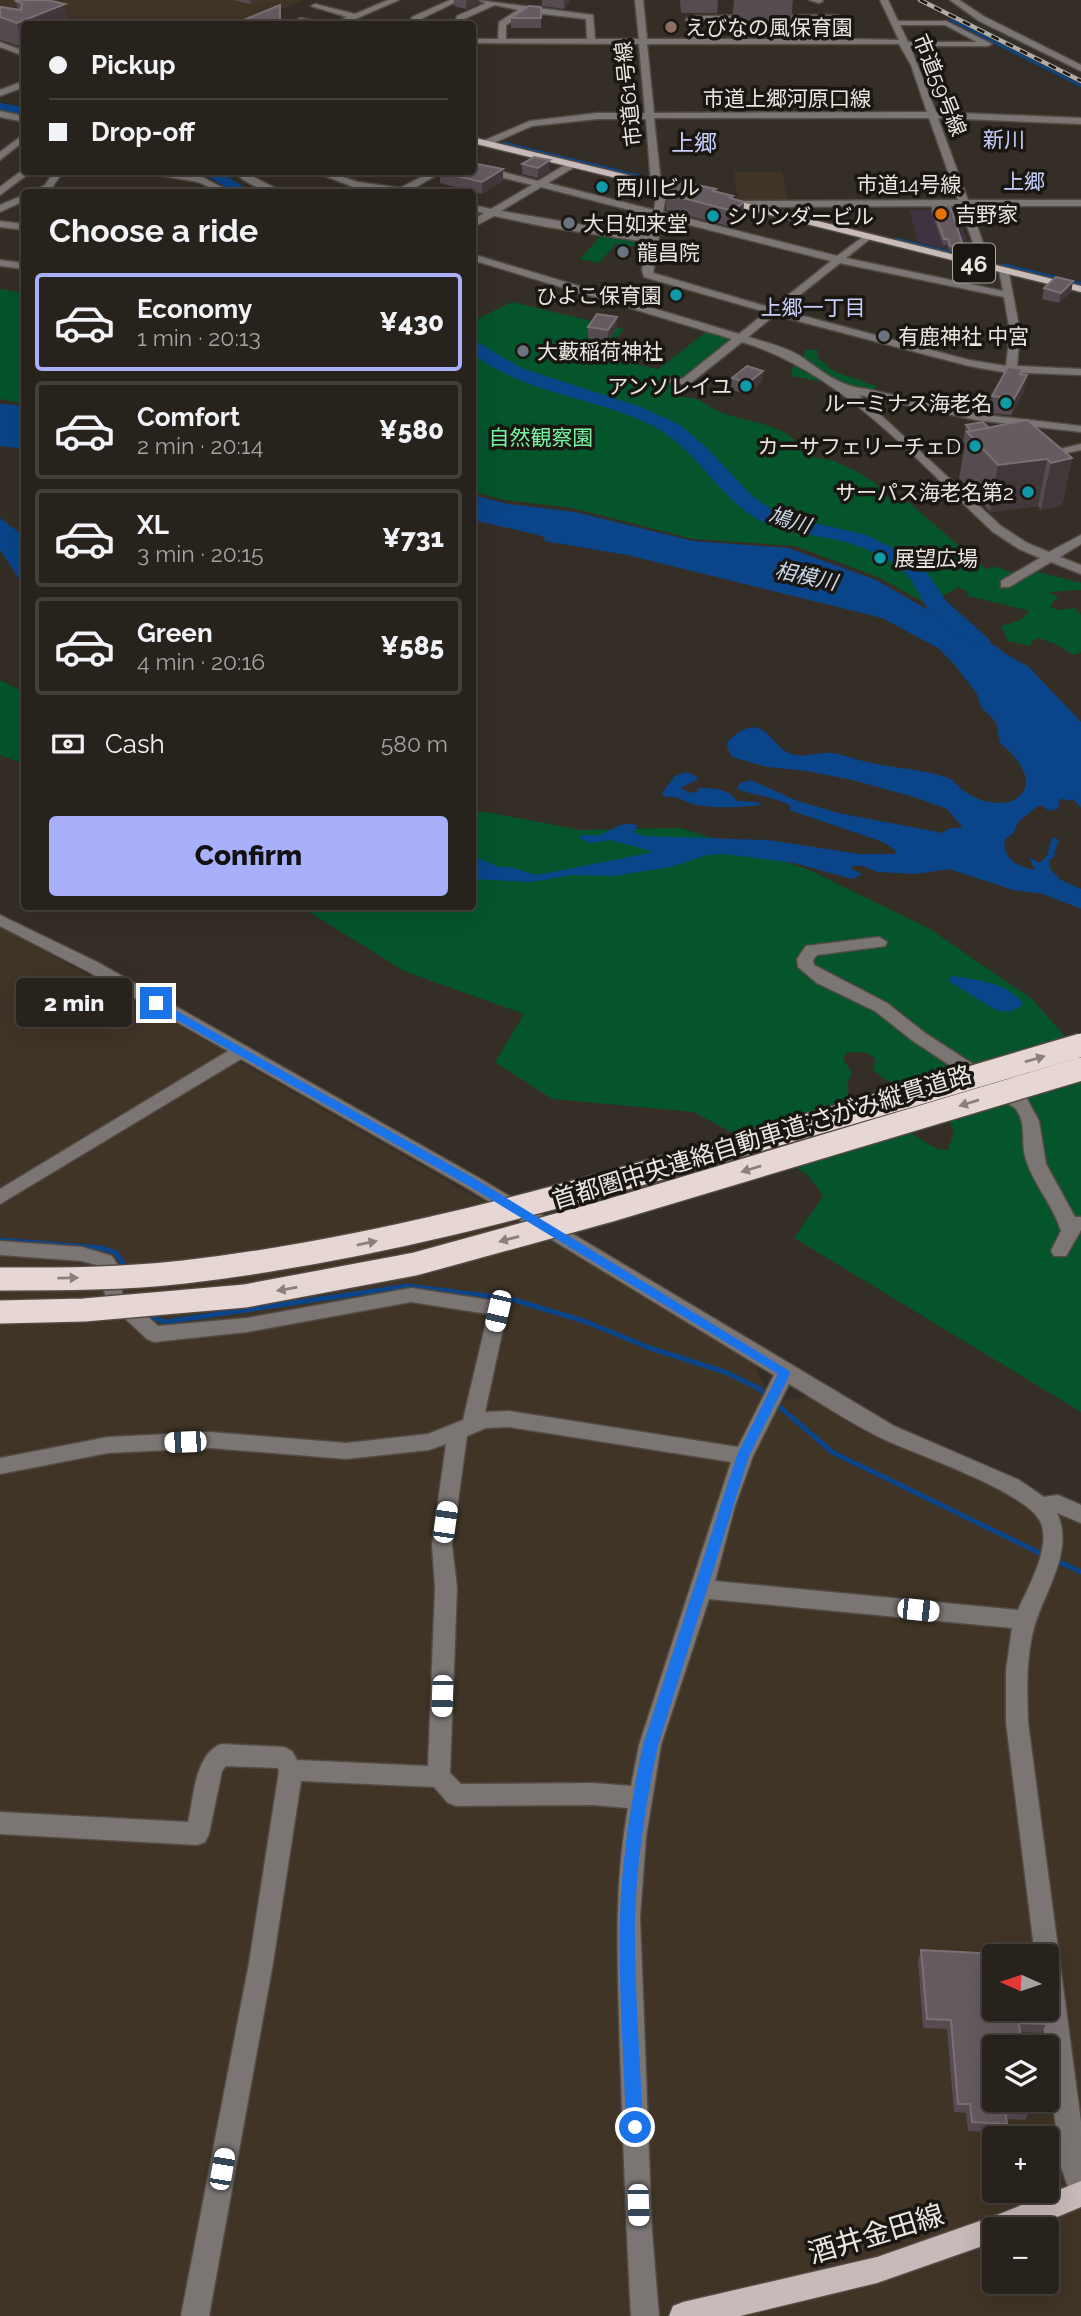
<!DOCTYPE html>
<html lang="en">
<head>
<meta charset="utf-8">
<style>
	:root { --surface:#28221c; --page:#302a25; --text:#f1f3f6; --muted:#a5a4a3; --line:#443f3b; --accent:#a8b0fc }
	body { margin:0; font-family:Raleway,"Noto Sans JP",sans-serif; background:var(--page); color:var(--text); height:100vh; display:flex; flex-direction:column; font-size:26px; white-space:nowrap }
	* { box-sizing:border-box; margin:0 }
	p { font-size:23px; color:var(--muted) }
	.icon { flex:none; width:38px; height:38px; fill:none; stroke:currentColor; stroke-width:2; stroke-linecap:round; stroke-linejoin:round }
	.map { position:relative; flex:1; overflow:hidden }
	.details { position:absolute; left:21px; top:189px; width:455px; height:721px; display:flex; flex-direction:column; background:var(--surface); border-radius:7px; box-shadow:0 7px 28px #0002,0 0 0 2px var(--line) }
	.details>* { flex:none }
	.guide { position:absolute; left:21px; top:21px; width:455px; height:154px; border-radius:7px; box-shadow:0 7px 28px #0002,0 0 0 2px var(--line); display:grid; align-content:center; height:154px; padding:0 28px; background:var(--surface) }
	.needle { width:46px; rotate:273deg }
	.tools { position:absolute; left:982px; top:1944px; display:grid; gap:14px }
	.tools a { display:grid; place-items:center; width:77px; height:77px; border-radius:7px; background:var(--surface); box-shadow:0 7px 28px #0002,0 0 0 2px var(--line); font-size:35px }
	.end { position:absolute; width:32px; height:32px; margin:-16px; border:9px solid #1a73e8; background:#fff; box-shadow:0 0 0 4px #fff }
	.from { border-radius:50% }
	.bubble { position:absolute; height:49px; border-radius:7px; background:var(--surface); box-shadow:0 7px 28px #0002,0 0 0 2px var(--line); font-size:23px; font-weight:800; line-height:49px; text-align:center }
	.car { position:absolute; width:21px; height:42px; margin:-21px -10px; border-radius:9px; box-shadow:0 0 5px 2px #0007; background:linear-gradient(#fff 24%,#345 0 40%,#fff 0 76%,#345 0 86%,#fff 0) }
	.guide b { display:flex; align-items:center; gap:24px; height:66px; font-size:26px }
	.guide b+b { border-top:2px solid var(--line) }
	.guide i { width:18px; height:18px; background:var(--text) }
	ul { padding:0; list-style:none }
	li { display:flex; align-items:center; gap:21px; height:98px; margin:0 14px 10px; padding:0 14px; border:4px solid var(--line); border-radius:7px }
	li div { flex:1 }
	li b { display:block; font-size:26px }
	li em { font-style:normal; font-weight:800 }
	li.active { border-color:var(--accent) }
	li>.icon { width:63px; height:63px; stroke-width:1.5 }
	h2 { padding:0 28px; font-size:32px; line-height:84px }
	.pay { display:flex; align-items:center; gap:18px; height:77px; padding:0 28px; font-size:26px }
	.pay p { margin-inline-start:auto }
	.primary-button { display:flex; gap:14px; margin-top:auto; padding:14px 28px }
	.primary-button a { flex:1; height:80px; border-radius:7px; background:var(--accent); color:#111; font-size:28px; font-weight:800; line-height:80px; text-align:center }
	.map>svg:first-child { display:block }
</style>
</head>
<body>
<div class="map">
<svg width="1081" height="2316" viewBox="0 0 1081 2316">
	<rect width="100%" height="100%" fill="#352e26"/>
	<path fill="#3e3241" d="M909 210H946L958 214 972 255 918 242Z"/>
	<path fill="#3f3426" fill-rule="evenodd" d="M0 0H304L247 24H57L0 9Z
		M734 172H782L788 199H738Z
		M0 927 224 1050 222 1056 233 1062 242 1063 554 1243 754 1364 763 1384 782 1402 810 1395 1052 1510 1081 1518V2316H0ZM994 1956H1046V2009H994ZM994 2048H1046V2100H994ZM994 2138H1046V2191H994ZM994 2230H1046V2282H994Z"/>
	<path fill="#04542c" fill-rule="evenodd" d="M602 234 643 240 638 247 616 244 599 263 580 259Z
		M0 289 24 293V404L0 399Z
		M512 302 625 329 608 345V358L658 369 706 332 741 342 675 397C707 396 701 406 726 414 749 422 774 423 794 439L795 448 817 458 832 460 856 471 874 482 888 497 905 499 988 571V568L998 567 1022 577 1033 571 1039 572 1081 583V590L1048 592 1059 598 1052 602 1051 608 1060 610 1074 608 1081 615V652L1072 655 1060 646 1039 638 1033 640 1030 646 1008 641 1001 626 1020 620 1030 611 968 596V592L959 587 927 604 878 577 795 546 693 539 572 508 505 500 473 492V321Z
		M805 350H818V358L833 371 876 386 872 395 864 400 822 382 791 376 793 366 803 361Z
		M0 680 24 692V764L0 755Z
		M487 812 580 830 681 828 807 869 930 929 1032 999 1081 1054V1412L794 1238 823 1196 807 1174 694 1112 552 1099 495 1062 524 1014 404 971 301 907 472 906 473 813ZM847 1052 867 1053 876 1059 873 1071 949 1121 954 1133 948 1150 937 1149 848 1095V1081L852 1073 843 1059Z"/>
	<path fill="#0a458a" d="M0 404 24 406V449L0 446Z
		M472 495 508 504 575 512 693 541 788 548 876 580 925 608 960 620 1006 654 1029 667 1081 722V808L1073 799 1067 801 1060 798 1058 809 1049 811 1041 805 1038 806 1017 823 1014 833 1005 839C1001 858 1018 867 1035 870L1029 857 1039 863 1047 856 1052 837 1059 840 1054 853 1055 856 1049 860 1050 869 1061 880 1081 889V909L1043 894 1013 890 949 869 916 874 877 872 863 866H852V869L862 874 852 879 794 863 725 854 707 855 671 867 613 876 571 875 532 882 473 879V856L499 867H510L537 875 654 852 611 840 590 843 579 838 582 835C587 835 594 836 599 835 613 830 623 819 638 826L633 832 645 836 767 840 860 854H895L896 851 883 842 789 810 791 806C774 797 754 795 737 789L740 783 751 780 795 800 838 813 943 833 949 828H963L947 809 914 797 852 780 807 771 767 767 732 757 727 747 728 741C767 705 769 751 795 755 807 757 819 752 832 753 843 754 853 759 863 761 888 768 924 769 948 778 954 780 959 787 964 791 978 802 1011 811 1023 792 1034 776 1012 752 1000 743L996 722 981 707 977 694 953 663 938 648 882 618 627 555 544 541 545 538 538 535 473 520Z
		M0 518 24 536V586L0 550Z
		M686 772 696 776 698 779 681 788 690 793 699 791 697 788C711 788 729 788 737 801L758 802 761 805C742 807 718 809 698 805 685 803 680 795 665 797L662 793 675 776Z
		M953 976C977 980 1005 982 1022 1002V1006L1009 1012 996 1010 950 982 949 978Z"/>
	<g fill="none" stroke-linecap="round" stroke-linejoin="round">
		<path stroke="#0a458a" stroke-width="2.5" d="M951 20 1081 86
			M505 143 648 178
			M726 198 737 200
			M897 239 970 257
			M1003 265 1008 266"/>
		<path stroke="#0a458a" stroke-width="3.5" d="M1003 265 1081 284"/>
		<path stroke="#0a458a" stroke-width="5" d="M0 1240 102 1248 116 1253 127 1269
			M144 1314 165 1322 408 1286 511 1299 584 1321 650 1348 725 1372 758 1388 832 1452 1046 1556
			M1055 1560 1081 1572"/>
		<path fill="#0a458a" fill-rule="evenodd" d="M0 103 24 107V115L0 111Z
			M201 172H220L252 192H233Z
			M472 339 521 368 641 407 680 425 707 448 752 496 775 512 793 518 866 535 910 556 923 567 946 601 990 640 987 645C969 649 938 621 927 607 919 596 914 581 904 572 893 561 877 554 863 548 827 533 784 537 751 515 713 489 692 444 649 424 591 396 524 394 472 353Z"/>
		<g stroke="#524b44" stroke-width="3">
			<path id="minor" d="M388 0H399L344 24H334L347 17 311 6 315 4 355 14Z
				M450 0H460L419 20 418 24H410L412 17Z
				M477 0 593 15 595 39H639L635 0H643L647 39H690L686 19 694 16 836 15 847 20 852 39 899 40 880 0H888L898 21H946L992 44 988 46H910L936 112 1081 118V124L938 118 968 200H1081V206H970L988 257V265L983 268 978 265V257L960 206 737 207 732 204 737 201 958 200 929 118H654L661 184 668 186 663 212 837 256 867 234 870 235V239L846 258 1003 291 999 270 1008 268 1020 332 1017 366 1081 369V375L1003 372 969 366 775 315 748 337C765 342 785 347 800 356 822 371 839 387 867 389L976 414 1081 426V432L976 420 859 395 1001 526 1027 543 1049 552 1081 535V544L1060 557 1081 565V574L1051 562 1009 587H1001V581L1040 558 1019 549 993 532C918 462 842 372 742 342L688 385 668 382V378L682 379 732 339 472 260V254L739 334 766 312 644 277 642 270 647 242 547 227 494 216 472 228V221L484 213 472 211V205L491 209 532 185 472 170V164L538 181 570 162H576V166L548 183 654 210 658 186 651 184 646 119H597L532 126 489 145H483V141L530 121 597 113H645L639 44 472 43V39H498L499 22 518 10 495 5 464 19 462 24H454L457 16 486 3ZM526 12 586 19 587 39H506V25ZM835 19 839 21 844 39H698L694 20ZM900 25H945L977 42H908ZM647 44H899L911 65 927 112 654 113ZM541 187 653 216 649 236 501 211ZM662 218 831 261 772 308 653 273ZM840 263 1004 297 1010 332 1006 366 969 360 781 310Z
				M809 0H822L823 1 819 3Z
				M950 0H959L985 17 1081 65V71L979 21Z
				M300 18 322 22 323 24 297 22Z
				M0 42 24 51V56L0 47Z
				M21 82H24V87L0 96V90Z
				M0 111 24 116V122L0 117Z
				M24 134V141L0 160V152Z
				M24 169 29 172 28 174 0 195V187Z
				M54 172H63L51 189 31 192 45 185Z
				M139 172 200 176 231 192H220L198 182Z
				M234 172H244L283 192C266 193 246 184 234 172Z
				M315 172H327L358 182 400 188 431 172H442L411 190 412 192 356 188Z
				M24 195V201L0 212V205Z
				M0 221 24 224V230L0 227Z
				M0 260 24 263V269L0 266Z
				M1081 444V450L1042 458 1036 455Z
				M0 915 99 963 479 1178 894 1426 1019 1480 1044 1497 1058 1495 1081 1505V1523L1057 1513C1076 1554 1040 1596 1032 1636 1026 1664 1027 1693 1028 1722L1081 2122V2203L1072 2199 1061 2167 1041 2009H1046V1956H1035L1006 1722V1670L1012 1628 709 1599 661 1745 646 1837 640 1917 652 2231 659 2316H631C626 2228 623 2139 620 2051 618 1969 613 1889 628 1808L594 1805 456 1806 448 1803 434 1787 301 1781 273 1963 209 2316H181L249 1963 279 1771 278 1768 226 1766 222 1771 209 1834 205 1842 197 1845 0 1834V1812L188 1822C194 1798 194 1755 221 1744L284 1747 292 1751 297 1760 428 1766 435 1588 432 1545 446 1444 429 1450 346 1459 210 1448 108 1453 0 1474V1458L108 1437 210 1432 346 1443 428 1434 463 1420 488 1314 411 1302 247 1332 154 1342 147 1339 106 1301 100 1266 82 1261 0 1255V1241L82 1247 112 1256 119 1267 122 1293 158 1326 247 1318 411 1288 496 1301 505 1306 507 1311 485 1412 509 1411 738 1447 774 1375 467 1188 241 1059 0 1204V1189L228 1051 87 971 0 926ZM789 1384C819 1402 850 1423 881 1438 914 1454 1029 1492 1041 1523 1051 1549 1028 1587 1018 1610L715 1581 735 1506 753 1456ZM509 1427 731 1462 639 1745 631 1786 594 1783 461 1784 450 1773 457 1588 452 1545 467 1436 486 1428Z
				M879 937 887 942 885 946 817 955 813 960 814 965 887 1003 925 1033 1027 1099 1039 1121 1046 1164 1075 1217H1081V1230L1066 1256H1054L1051 1251 1061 1231C1053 1204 1032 1183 1025 1156 1021 1140 1027 1122 1015 1108L913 1041 875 1011 817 983 798 967 797 959 806 946Z"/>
		</g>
		<g stroke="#524b44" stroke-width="3">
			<path id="major" d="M472 137 693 191 695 193 690 196 472 143Z
				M721 197 1081 286V292L718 202V198Z
				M1081 2181V2207L1026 2230H994V2242L877 2283 740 2316H669L673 2306 683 2302 877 2257 997 2215Z"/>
		</g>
		<use href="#minor" fill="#7b7574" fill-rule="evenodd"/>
		<use href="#major" fill="#c7bab9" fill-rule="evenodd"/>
		<g stroke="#b2ada6" stroke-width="4.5">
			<path id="rail" d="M920 0 1081 81"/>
		</g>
		<use href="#rail" stroke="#1a1713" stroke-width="2.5" stroke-dasharray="8" stroke-linecap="butt"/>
		<g stroke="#524b44" stroke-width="26" stroke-linecap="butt">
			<path id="highway-bridge" d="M0 1279C61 1279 123 1279 184 1272 366 1251 541 1203 717 1152 838 1117 960 1081 1081 1045
				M0 1312 84 1310 245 1296 415 1264 608 1211 1081 1069"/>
		</g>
		<use href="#highway-bridge" stroke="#e6d6d4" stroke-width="23"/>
	</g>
	<path fill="#554b51" d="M47 0 22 47 1 40 0 41V7L18 10 16 1Z
		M233 0H260L250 4Z
		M454 0H479V3L466 9 454 6Z
		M542 0H570L564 9 542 6Z
		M680 0H718L717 13H681Z
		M734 0H793L790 36H734L732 22Z
		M541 7V28H511V18Z
		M522 164 550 171 538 178 522 174Z
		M503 169V181L482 194 440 183V172Z
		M716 189V192L733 196V199L743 218 732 227 666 210 667 194Z
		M932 206 964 249 963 255 950 251 947 245H943L931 212Z
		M1073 281 1071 292 1059 303 1042 299 1044 288Z
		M617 317V328L608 341 588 338V327Z
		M1022 369 1021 374 1024 392 1011 415 989 413 992 396Z
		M763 371 762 382 747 394 731 390 732 378Z
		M966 425 989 428 1072 458 1062 505 1041 510 1038 506 990 512 959 478 965 444 963 442Z
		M921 1950 1046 2024 1041 2033 1020 2032 1029 2111 1025 2120 1006 2119 1007 2124 1002 2133 968 2131 966 2113 954 2112 947 2029 923 2028 918 1960Z"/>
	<path fill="#423839" d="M250 0H260L250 4Z
		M466 0H479V3L466 9Z
		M564 0H570L564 9Z
		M65 4 68 24H24V46L22 47 17 23Z
		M550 160V171L538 178V168Z
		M503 169V181L482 194V182Z
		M744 202 743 218 732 227 733 211Z
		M1073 281 1071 292 1059 303 1061 293Z
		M617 317V328L608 341V330Z
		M763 371 762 382 747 394 748 383Z
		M1027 375 1024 392 1011 415 1014 399Z
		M1072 458 1062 505 1041 510 1051 463Z
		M1047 459 1038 506 990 512 998 465Z"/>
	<path fill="#655b60" stroke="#7a7174" stroke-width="2" d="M18 0H47L65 4 17 23 0 17V7H1L21 10 22 3 16 1Z
		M280 5V24H234Z
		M529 6 541 7V18H511Z
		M534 157 550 160 538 168 522 164Z
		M472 163 503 169 482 182 440 172H472Z
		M674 180 716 189 713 191 733 196 730 198 744 202 733 211 667 194 669 184Z
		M932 206H950L964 249 950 246 948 239H944Z
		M1056 277 1073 281 1061 293 1044 288Z
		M597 314 617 317 608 330 588 327Z
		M747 366 763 371 748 383 732 378Z
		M1008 367 1022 369 1020 374 1027 375 1014 399 992 396Z
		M1027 420 1072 458 1051 463 1047 459 998 465 967 432Z
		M983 422 989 428 971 431 966 425Z
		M921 1950 1040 1956H994V2009H1045L1046 2024 1019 2023 1022 2048H994V2100H1028L1029 2111 1005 2110 1007 2124 972 2122 970 2104H958L951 2020 927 2019Z"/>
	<defs><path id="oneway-solid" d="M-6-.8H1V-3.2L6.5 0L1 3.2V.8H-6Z" transform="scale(1.75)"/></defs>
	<g fill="#8a807d">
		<use href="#oneway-solid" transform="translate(1035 1059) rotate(-16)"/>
		<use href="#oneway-solid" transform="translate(969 1103) rotate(163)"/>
		<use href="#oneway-solid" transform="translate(751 1169) rotate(163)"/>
		<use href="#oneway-solid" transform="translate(509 1239) rotate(165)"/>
		<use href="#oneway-solid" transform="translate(367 1243) rotate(-11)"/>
		<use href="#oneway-solid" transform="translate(68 1278) rotate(-1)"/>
		<use href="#oneway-solid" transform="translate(287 1289) rotate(170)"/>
	</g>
	<path fill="#1a73e8" d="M152 1001H159L477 1180 791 1372 749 1456 658 1745C646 1802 637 1859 635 1916 634 1986 640 2057 643 2127L640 2132 635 2135 629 2132 626 2127C624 2057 618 1986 620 1916 622 1858 631 1802 643 1745L737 1455 778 1374 469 1186 152 1006Z"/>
	<circle fill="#8d6e63" stroke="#1a1713" stroke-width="2.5" cx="671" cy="27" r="7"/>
	<g fill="#0f9aa8" stroke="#1a1713" stroke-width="2.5">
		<circle cx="602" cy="187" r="7"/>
		<circle cx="713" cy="216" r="7"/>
		<circle cx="676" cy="295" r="7"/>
		<circle cx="746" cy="386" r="7"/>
		<circle cx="1006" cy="403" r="7"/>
		<circle cx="975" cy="446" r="7"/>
		<circle cx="1028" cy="492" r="7"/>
		<circle cx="880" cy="558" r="7"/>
	</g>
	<circle fill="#e8710a" stroke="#1a1713" stroke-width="2.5" cx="941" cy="214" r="7"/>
	<g fill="#6b7280" stroke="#1a1713" stroke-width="2.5">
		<circle cx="569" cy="223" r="7"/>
		<circle cx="623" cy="252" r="7"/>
		<circle cx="884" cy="336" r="7"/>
		<circle cx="523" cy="351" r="7"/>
	</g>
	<g text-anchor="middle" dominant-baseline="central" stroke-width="7" stroke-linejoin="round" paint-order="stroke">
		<g font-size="21" fill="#eae6e0" stroke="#1a1713" text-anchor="start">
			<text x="685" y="27">えびなの風保育園</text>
			<text x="616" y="187">西川ビル</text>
			<text x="955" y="214">吉野家</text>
			<text x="727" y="216">シリンダービル</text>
			<text x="583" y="223">大日如来堂</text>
			<text x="637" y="252">龍昌院</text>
			<text x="662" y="295" text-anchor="end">ひよこ保育園</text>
			<text x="898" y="336">有鹿神社 中宮</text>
			<text x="537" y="351">大藪稲荷神社</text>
			<text x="732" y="386" text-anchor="end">アンソレイユ</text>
			<text x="992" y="403" text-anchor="end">ルーミナス海老名</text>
			<text x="961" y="446" text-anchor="end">カーサフェリーチェD</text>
			<text x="1014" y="492" text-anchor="end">サーパス海老名第2</text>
			<text x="894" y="558">展望広場</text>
		</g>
		<g font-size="21" fill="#eae6e0" stroke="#1a1713">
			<text transform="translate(940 85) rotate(68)">市道59号線</text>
			<text transform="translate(628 94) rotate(-96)">市道61号線</text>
			<text x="787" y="98">市道上郷河原口線</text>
			<text x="909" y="184">市道14号線</text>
		</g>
		<g font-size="21" fill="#c8cffa" stroke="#1a1713">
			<text x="1004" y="139">新川</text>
			<text x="1024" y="181">上郷</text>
			<text x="813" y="307">上郷一丁目</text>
		</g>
		<g font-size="21" fill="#76f4a4" stroke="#1a1713">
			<text x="541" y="437">自然観察園</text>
		</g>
		<g font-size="21" font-style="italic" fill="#cad8ec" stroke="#1a1713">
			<text transform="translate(790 520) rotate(17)">鳩川</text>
			<text transform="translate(806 576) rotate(12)">相模川</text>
		</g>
		<g font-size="23" fill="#c8cffa" stroke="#1a1713">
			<text x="694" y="142">上郷</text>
		</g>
		<rect fill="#1a1713" stroke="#aca8a2" stroke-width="2" x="953" y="243.5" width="42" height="39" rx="5"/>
		<g font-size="23" font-weight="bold" fill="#eae6e0">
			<text x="974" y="263">46</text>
		</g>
		<g font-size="24" fill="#eae6e0" stroke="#1a1713">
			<text transform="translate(762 1137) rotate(-17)">首都圏中央連絡自動車道;さがみ縦貫道路</text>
		</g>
		<g font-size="28" fill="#eae6e0" stroke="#1a1713">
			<text transform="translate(876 2234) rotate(-17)">酒井金田線</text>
		</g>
	</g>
</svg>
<div class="tools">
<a><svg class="needle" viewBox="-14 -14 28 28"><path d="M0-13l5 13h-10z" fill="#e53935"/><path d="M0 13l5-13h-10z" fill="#a5a4a3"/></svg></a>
<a><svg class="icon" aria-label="layers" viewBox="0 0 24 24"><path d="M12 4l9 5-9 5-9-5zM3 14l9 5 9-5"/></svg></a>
<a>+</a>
<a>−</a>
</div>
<i class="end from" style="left:635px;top:2127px"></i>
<i class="end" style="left:156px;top:1003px"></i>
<div class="bubble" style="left:16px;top:978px;width:116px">2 min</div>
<i class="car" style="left:498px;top:1311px;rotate:193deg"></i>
<i class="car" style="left:185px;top:1442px;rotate:268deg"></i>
<i class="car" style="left:445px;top:1522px;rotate:8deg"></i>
<i class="car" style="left:918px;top:1610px;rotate:96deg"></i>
<i class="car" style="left:442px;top:1696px;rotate:182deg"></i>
<i class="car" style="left:222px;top:2169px;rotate:10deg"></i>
<i class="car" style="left:638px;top:2205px;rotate:178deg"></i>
<div class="guide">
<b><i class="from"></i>Pickup</b>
<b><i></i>Drop-off</b>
</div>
<section class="details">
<h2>Choose a ride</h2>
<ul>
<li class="active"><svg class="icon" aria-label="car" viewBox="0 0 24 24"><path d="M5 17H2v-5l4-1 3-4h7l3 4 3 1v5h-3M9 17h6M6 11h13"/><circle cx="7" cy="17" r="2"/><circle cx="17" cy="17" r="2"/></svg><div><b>Economy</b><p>1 min · 20:13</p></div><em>¥430</em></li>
<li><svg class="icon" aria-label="car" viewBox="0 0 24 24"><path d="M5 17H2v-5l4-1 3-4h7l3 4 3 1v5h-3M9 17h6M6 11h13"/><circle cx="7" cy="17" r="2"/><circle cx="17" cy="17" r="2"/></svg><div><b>Comfort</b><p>2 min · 20:14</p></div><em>¥580</em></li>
<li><svg class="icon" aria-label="car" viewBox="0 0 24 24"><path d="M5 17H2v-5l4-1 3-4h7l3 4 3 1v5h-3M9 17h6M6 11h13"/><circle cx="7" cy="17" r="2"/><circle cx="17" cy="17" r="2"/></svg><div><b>XL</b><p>3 min · 20:15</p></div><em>¥731</em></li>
<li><svg class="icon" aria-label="car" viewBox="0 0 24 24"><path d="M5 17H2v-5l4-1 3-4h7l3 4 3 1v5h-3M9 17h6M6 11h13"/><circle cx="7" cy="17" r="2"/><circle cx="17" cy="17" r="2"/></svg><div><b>Green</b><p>4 min · 20:16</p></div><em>¥585</em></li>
</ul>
<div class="pay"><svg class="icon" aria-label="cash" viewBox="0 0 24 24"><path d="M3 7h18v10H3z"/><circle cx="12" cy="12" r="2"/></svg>Cash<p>580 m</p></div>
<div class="primary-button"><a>Confirm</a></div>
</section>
</div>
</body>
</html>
